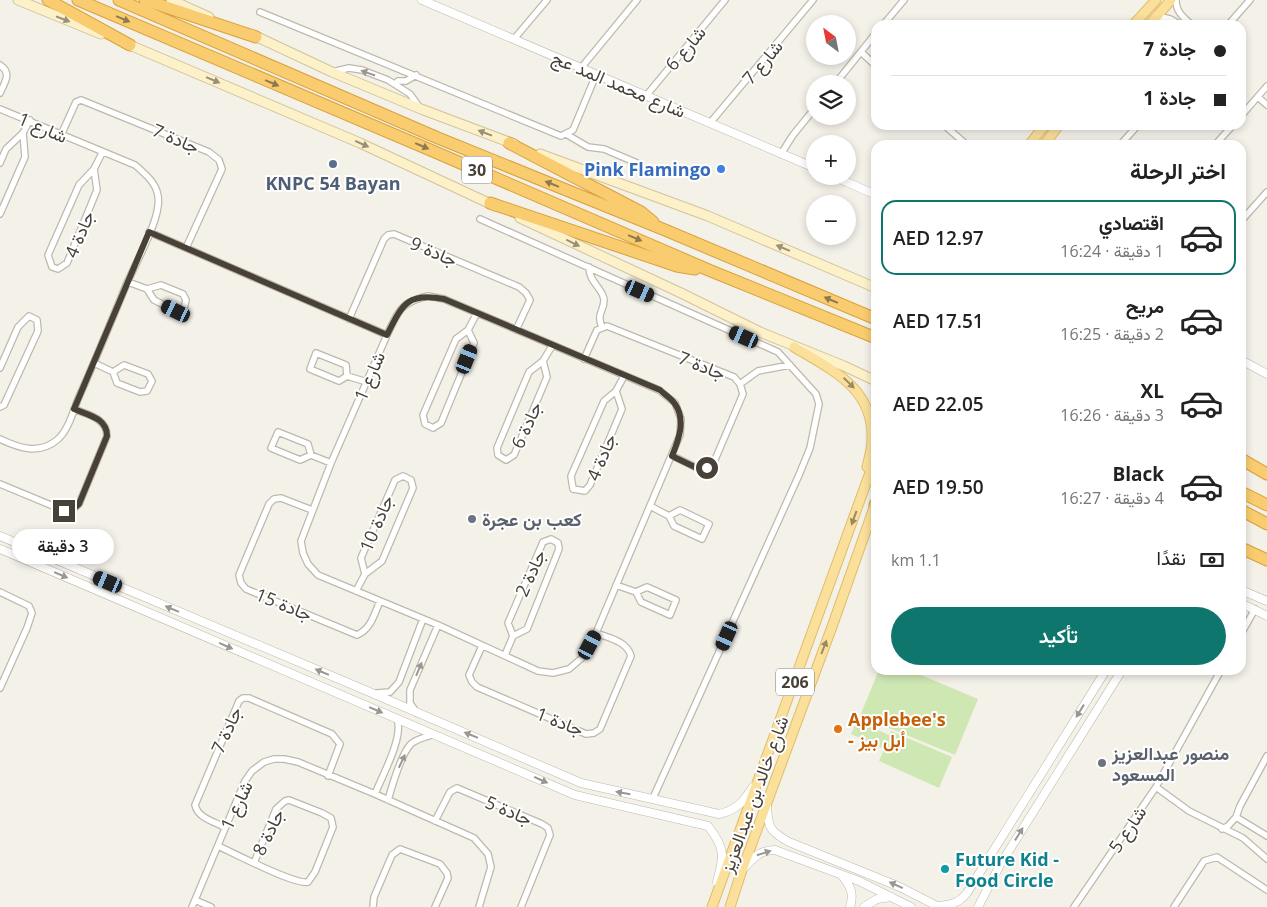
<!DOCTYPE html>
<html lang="ar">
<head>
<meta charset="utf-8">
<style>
	:root { --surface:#fff; --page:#f2f2f2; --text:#222; --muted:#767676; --line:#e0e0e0; --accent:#0f766e }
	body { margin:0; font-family:"Open Sans",Vazirmatn,sans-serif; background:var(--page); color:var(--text); direction:rtl; height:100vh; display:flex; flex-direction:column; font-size:19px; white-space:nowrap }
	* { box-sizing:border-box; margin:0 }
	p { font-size:16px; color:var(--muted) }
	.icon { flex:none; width:28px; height:28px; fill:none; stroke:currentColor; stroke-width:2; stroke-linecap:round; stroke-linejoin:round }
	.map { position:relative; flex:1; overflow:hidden; direction:ltr }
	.details { position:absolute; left:871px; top:140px; width:375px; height:535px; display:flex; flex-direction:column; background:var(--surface); border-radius:15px; box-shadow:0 2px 8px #0003; direction:rtl }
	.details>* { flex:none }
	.top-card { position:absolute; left:871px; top:20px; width:375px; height:110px; border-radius:15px; box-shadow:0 2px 8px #0003; direction:rtl; display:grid; align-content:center; height:110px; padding:0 20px; background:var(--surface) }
	.needle { width:32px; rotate:328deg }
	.buttons { position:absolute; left:806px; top:15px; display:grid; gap:10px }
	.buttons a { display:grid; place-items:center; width:50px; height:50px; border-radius:50%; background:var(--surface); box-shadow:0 2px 8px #0003; font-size:25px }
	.end { position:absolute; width:22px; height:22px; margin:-11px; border:6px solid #484138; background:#fff; box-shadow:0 0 0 2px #fff }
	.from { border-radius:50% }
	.bubble { position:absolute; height:35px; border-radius:18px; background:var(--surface); box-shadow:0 2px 8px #0003; font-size:16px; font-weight:600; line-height:35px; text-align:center; direction:rtl }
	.car { position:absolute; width:15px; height:30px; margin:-15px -8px; border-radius:6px; box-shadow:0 0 4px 1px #0007; background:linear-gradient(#222 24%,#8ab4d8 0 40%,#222 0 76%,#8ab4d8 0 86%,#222 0) }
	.top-card b { display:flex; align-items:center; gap:18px; height:48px; font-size:19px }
	.top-card b+b { border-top:1px solid var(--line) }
	.top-card i { width:12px; height:12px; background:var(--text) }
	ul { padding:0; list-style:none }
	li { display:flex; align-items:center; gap:15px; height:75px; margin:0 10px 8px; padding:0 10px; border:2px solid transparent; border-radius:15px }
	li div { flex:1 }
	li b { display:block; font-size:19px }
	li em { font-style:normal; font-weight:600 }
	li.on { border-color:var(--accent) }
	li>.icon { width:45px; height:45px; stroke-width:1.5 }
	h2 { padding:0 20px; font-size:22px; line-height:60px }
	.pay { display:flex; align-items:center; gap:12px; height:55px; padding:0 20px; font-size:19px }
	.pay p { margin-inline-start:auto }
	.primary-button { display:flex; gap:10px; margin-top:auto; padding:10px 20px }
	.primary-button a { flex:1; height:58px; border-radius:30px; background:var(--accent); color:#fff; font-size:20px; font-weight:600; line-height:58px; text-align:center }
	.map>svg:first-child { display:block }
</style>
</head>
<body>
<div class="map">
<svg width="1267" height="907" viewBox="0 0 1267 907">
	<rect width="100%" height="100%" fill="#f4f1e9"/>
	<path fill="#cfe7b3" d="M879 670H909L978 699 955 755 860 716Z
		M857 721 889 735 891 731 952 757 939 788 879 761 884 749 851 734Z"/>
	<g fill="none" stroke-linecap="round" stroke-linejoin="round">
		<g stroke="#bfb9ac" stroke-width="8">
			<path id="minor" d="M1176 0C1176 12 1183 17 1192 25
				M260 12 561 136 573 130 596 75
				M1157 16 1170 19 1181 25
				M883 25 904 0
				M1228 25 1250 0
				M514 39 547 0
				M861 52 876 66
				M0 65C12 73 5 82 0 93
				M581 68 637 0
				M332 72 349 68 362 70 388 80 410 94 420 108
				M395 84 398 81H406L416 75
				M835 84 876 33
				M646 96 725 0
				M1258 97 1267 105
				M0 109 135 165C148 176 161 187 158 206 156 226 136 263 127 283 111 322 95 361 78 399 73 412 68 431 57 440 39 455 19 448 0 439
				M1241 116 1267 86
				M710 123 813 0
				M944 125 967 145
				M566 134 588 147 604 149 637 163
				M61 135 76 102 81 100 209 152 219 160 222 169 186 248
				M1120 145 1138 125
				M1215 145 1233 125
				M781 154 793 135 815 108
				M0 163 6 149 23 133 30 120
				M94 169 79 185 48 255 52 267 58 269 67 263 97 190 94 169 102 153
				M0 214 25 157 23 133
				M480 219 778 352 816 394 819 404 810 448 799 475 653 798
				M1241 221 1267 192
				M149 232 387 335
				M589 267C589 283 603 288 604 300 604 312 596 313 602 327
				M128 282 147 289 154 300 176 311 184 308 186 300 183 294 161 285 147 289
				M428 296 444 299 659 390 675 403 681 419 680 435 596 633 583 657 569 669 553 673 538 671 438 625 318 575 308 564 303 553 301 541 331 463 387 335C398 312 400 302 428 296Z
				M349 319 384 239 388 235 394 234 519 287 526 293 530 300 516 330
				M468 330 474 343 441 423 433 428 425 424 423 415 456 339 468 330 477 313
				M584 359 597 330 607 326 734 377 740 384 743 394 714 462 701 470 673 456
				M543 361 547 377 514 455 506 460 498 455 497 448 529 372 543 361 552 346
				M94 363 113 372 117 383 140 392 147 391 152 381 148 374 124 365 113 372
				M0 368 18 327 29 316 37 320 38 331 4 405 0 407
				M347 376 346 365 316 353 310 369 339 381 347 376 367 382
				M740 384 758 371 790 365
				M616 391 622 409 590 485 585 491 573 489 571 476 604 401 616 391 624 376
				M278 432 308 444 311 455 300 460 271 448Z
				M311 455 331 463
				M0 484 65 511 72 510 79 504 107 436C107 418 88 415 74 409
				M650 506 669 516 674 526 702 539 709 524 680 510 669 516
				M312 510 281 498 274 499 269 504 239 575 241 583 246 589 357 635C371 629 374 615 380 601
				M616 585 636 592 641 602 670 615 676 600 647 587 636 592
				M356 591 365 574 382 561 413 488 411 480 403 476 395 480 361 558 365 574
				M0 592 29 606 32 613 27 628 0 688
				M1241 634 1255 609
				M482 646 469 675 472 682 477 687 586 734 594 733 600 729 631 656C627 641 609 638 596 633
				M505 655 513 636 527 629 559 549 558 543 551 539 543 542 508 623 513 636
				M377 693 390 692 399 682 423 619
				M417 713 410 703V690L438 625
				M1267 756 1240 806 1236 817 1267 836
				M1156 787 1189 811 1243 838 1267 859
				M375 794C382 776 404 737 397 719
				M388 800C392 786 401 755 410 745 415 739 425 737 432 735
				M435 821 450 792 457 788 542 824 548 828 550 835 521 907
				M224 827C213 821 198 818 195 805L239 701 243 698H249L332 734 340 744 328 776
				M1222 829 1228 826 1236 817
				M218 846C234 853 294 885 308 882L315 872 333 827 331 818 322 813 289 800 285 801 276 809 254 863
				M195 900 211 907
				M192 907 245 781 252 771 264 762 274 759H284L298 762 375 794 474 838 488 854 491 867 479 907
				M373 907 374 897 392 855 400 849 440 864 447 873 448 878 435 907
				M1074 907 1156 787 1221 670
				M1174 907 1204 861 1217 857 1267 890"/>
		</g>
		<g stroke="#bfb9ac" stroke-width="9">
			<path id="tertiary" d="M422 0 815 168
				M833 176 876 195
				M1241 360 1267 374
				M0 536 372 693 581 783 719 814C737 810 743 802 753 787
				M0 549 575 795 708 826C726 849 724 856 717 882
				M1241 590 1267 601
				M1241 603 1267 616
				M767 806C768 827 769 831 789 842L900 887 939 907
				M744 868C753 858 760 850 775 850L859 881 911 907
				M843 877C851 887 854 894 850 907
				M937 906C950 905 958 904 967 893L1106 670
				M864 907 877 899 891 897
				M978 907 1000 865 1122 670"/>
		</g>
		<g stroke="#d2c49a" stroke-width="11">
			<path id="secondary" d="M18 0 101 34
				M171 0 209 17
				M251 34 332 72 421 109 514 144
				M125 43 360 143 495 206
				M540 154 708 216 876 288
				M520 218 681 293 760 332 844 366 876 381"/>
		</g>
		<g stroke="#e0bd6b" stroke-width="11">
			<path id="primary" d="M1133 25 1156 0
				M1149 25 1171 0
				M1029 145 1045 125
				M1044 145 1059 125
				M794 347C832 370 874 388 872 440 872 449 869 458 867 467
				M712 907 876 456
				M730 907 741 873 833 624 876 502"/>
		</g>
		<g stroke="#d9a13e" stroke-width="13">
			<path id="motorway" d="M48 0 130 45
				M78 0 435 152 711 271 876 338
				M119 0 438 138 665 230 876 319
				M145 0 256 37
				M509 143 641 212 653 222
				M490 203 677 266 695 269
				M1241 459 1267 474
				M1241 492 1267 505
				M875 505 876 503
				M1241 510 1267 524
				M1241 548 1267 560"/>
		</g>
		<use href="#minor" stroke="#fff" stroke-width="5.5"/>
		<use href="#tertiary" stroke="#fff" stroke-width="8"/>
		<use href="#secondary" stroke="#fdf1ca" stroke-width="9"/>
		<use href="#primary" stroke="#fbe09b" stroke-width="9"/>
		<use href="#motorway" stroke="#f9cc6f" stroke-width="11"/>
	</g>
	<defs><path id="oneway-solid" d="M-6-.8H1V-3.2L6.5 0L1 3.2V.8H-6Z" transform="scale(1.25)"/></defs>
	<g fill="#99907a">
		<use href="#oneway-solid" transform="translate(63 19) rotate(21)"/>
		<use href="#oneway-solid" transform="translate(213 80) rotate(23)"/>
		<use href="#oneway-solid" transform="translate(485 133) rotate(-159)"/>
		<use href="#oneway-solid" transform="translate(362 144) rotate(24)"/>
		<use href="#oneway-solid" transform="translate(573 243) rotate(26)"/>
		<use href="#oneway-solid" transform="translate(783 248) rotate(-157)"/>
	</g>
	<g fill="#8f794e">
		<use href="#oneway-solid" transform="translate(123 19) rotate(23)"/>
		<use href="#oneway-solid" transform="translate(272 83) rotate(23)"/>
		<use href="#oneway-solid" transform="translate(422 146) rotate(23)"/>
		<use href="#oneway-solid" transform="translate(552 184) rotate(-158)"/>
		<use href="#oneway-solid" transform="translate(635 238) rotate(23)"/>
		<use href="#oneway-solid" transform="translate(831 300) rotate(-157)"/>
	</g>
	<g fill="#9a9692">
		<use href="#oneway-solid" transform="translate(368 73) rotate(-161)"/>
		<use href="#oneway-solid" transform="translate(61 575) rotate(23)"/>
		<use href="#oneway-solid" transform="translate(172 609) rotate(-157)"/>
		<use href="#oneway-solid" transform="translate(226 646) rotate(24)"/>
		<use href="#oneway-solid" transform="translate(419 669) rotate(-67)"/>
		<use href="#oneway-solid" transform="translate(322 672) rotate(-157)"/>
		<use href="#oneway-solid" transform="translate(376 710) rotate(23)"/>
		<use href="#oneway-solid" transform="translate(1080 711) rotate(122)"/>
		<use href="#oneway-solid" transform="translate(471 735) rotate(-158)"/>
		<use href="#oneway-solid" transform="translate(402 761) rotate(-65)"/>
		<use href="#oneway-solid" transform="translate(541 780) rotate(24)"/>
		<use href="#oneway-solid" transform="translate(623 793) rotate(-170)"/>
		<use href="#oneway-solid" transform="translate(1019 834) rotate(-58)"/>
		<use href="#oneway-solid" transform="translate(764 853) rotate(-17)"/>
		<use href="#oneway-solid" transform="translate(896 885) rotate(-156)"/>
	</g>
	<g fill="#998965">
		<use href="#oneway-solid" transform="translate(849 383) rotate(44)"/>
		<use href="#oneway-solid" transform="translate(854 518) rotate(110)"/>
		<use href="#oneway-solid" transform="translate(824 647) rotate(-69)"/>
	</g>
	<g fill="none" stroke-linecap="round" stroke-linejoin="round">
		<path stroke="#484138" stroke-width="6" d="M64 511 72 510 79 504 107 436C107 418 88 415 74 409L149 232 387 335C402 305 407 292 444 299L660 390C664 394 672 399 675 404 686 420 679 439 672 456L701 470 707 468"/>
	</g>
	<circle fill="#5c6f8a" stroke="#fff" stroke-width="2" cx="333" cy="164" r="5"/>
	<circle fill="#3f7fe0" stroke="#fff" stroke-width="2" cx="721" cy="169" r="5"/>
	<g fill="#6b7280" stroke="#fff" stroke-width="2">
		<circle cx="472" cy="519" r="5"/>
		<circle cx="1102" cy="763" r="5"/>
	</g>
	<circle fill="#e8710a" stroke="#fff" stroke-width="2" cx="838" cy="729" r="5"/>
	<circle fill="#0f9aa8" stroke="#fff" stroke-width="2" cx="945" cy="869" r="5"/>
	<g text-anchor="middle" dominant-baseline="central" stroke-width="4" stroke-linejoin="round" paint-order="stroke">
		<g fill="#fff" stroke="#7f7a74" stroke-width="1">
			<rect x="462" y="156.5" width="30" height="27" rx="4"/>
			<rect x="776" y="668.5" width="38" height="27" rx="4"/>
		</g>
		<g font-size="16" font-weight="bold" fill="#484138">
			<text x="477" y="170">30</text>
			<text x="795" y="682">206</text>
		</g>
		<g font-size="18" fill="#484138" stroke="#fff">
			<text transform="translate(685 48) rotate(-50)">شارع 6</text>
			<text transform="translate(762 62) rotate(-50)">شارع 7</text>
			<text transform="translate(619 84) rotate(23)">شارع محمد المد عج</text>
			<text transform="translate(43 127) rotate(23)">شارع 1</text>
			<text transform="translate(176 138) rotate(23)">جادة 7</text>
			<text transform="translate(79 234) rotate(-67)">جادة 4</text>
			<text transform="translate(434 251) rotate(23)">جادة 9</text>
			<text transform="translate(702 365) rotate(21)">جادة 7</text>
			<text transform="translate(369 376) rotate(-67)">شارع 1</text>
			<text transform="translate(526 425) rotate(-66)">جادة 6</text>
			<text transform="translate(601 457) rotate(-67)">جادة 4</text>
			<text transform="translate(376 523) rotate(-67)">جادة 10</text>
			<text transform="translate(530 573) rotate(-66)">جادة 2</text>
			<text transform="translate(284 604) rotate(22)">جادة 15</text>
			<text transform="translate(560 721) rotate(21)">جادة 1</text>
			<text transform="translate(226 730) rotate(-66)">جادة 7</text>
			<text transform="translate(754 794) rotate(-70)">شارع خالد بن عبدالعزيز</text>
			<text transform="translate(236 805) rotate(-65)">شارع 1</text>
			<text transform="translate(509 810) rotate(23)">جادة 5</text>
			<text transform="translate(1127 829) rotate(-56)">شارع 5</text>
			<text transform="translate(268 832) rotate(-64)">جادة 8</text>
		</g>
		<g font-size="18" font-weight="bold" fill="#366cbe" stroke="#fff" text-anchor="end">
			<text x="711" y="169">Pink Flamingo</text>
		</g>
		<g font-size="18" font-weight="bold" fill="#4e5e75" stroke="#fff">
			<text x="333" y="183">KNPC 54 Bayan</text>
		</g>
		<g font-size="18" font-weight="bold" fill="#5b616d" stroke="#fff" text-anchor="start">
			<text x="482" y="519">كعب بن عجرة</text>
			<text x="1112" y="753">منصور عبدالعزيز<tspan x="1112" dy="21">المسعود</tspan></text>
		</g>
		<g font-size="18" font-weight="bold" fill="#c56008" stroke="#fff" text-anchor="start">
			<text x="848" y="719">Applebee's<tspan x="848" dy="21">- أبل بيز</tspan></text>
		</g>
		<g font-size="18" font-weight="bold" fill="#0d838f" stroke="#fff" text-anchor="start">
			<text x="955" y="859">Future Kid -<tspan x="955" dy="21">Food Circle</tspan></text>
		</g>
	</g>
</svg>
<div class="buttons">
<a><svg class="needle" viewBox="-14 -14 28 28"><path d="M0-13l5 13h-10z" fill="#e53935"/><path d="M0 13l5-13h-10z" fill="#767676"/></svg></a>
<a><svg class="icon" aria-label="layers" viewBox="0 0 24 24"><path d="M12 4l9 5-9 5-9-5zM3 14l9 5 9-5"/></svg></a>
<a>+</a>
<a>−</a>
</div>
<i class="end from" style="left:707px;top:468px"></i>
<i class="end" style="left:64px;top:511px"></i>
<div class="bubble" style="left:12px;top:529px;width:102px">3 دقيقة</div>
<i class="car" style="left:640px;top:291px;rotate:114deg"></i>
<i class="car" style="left:176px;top:311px;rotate:296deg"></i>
<i class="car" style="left:744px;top:337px;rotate:294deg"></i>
<i class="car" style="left:467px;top:359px;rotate:22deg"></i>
<i class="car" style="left:108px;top:582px;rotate:293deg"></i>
<i class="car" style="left:727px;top:636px;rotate:204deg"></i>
<i class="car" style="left:590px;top:645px;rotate:28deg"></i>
<div class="top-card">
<b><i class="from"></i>جادة 7</b>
<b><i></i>جادة 1</b>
</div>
<section class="details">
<h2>اختر الرحلة</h2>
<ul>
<li class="on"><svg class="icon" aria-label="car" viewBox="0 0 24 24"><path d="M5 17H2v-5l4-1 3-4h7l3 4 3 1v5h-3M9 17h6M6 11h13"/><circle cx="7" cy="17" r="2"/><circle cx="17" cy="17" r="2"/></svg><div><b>اقتصادي</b><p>1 دقيقة · 16:24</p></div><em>AED 12.97</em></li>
<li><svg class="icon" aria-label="car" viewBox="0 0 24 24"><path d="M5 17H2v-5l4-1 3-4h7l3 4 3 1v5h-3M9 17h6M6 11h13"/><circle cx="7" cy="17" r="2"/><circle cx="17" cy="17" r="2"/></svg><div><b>مريح</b><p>2 دقيقة · 16:25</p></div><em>AED 17.51</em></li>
<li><svg class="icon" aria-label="car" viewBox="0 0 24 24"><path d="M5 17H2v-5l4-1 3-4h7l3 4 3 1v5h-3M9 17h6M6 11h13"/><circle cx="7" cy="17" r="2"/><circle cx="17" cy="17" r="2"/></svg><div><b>XL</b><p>3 دقيقة · 16:26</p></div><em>AED 22.05</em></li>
<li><svg class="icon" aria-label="car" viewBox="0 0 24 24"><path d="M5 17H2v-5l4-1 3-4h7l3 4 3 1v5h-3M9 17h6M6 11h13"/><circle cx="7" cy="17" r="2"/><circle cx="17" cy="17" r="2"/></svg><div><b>Black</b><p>4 دقيقة · 16:27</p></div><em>AED 19.50</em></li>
</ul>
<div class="pay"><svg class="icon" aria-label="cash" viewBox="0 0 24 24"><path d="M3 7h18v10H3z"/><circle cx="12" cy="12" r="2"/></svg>نقدًا<p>1.1 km</p></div>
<div class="primary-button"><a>تأكيد</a></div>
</section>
</div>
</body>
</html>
